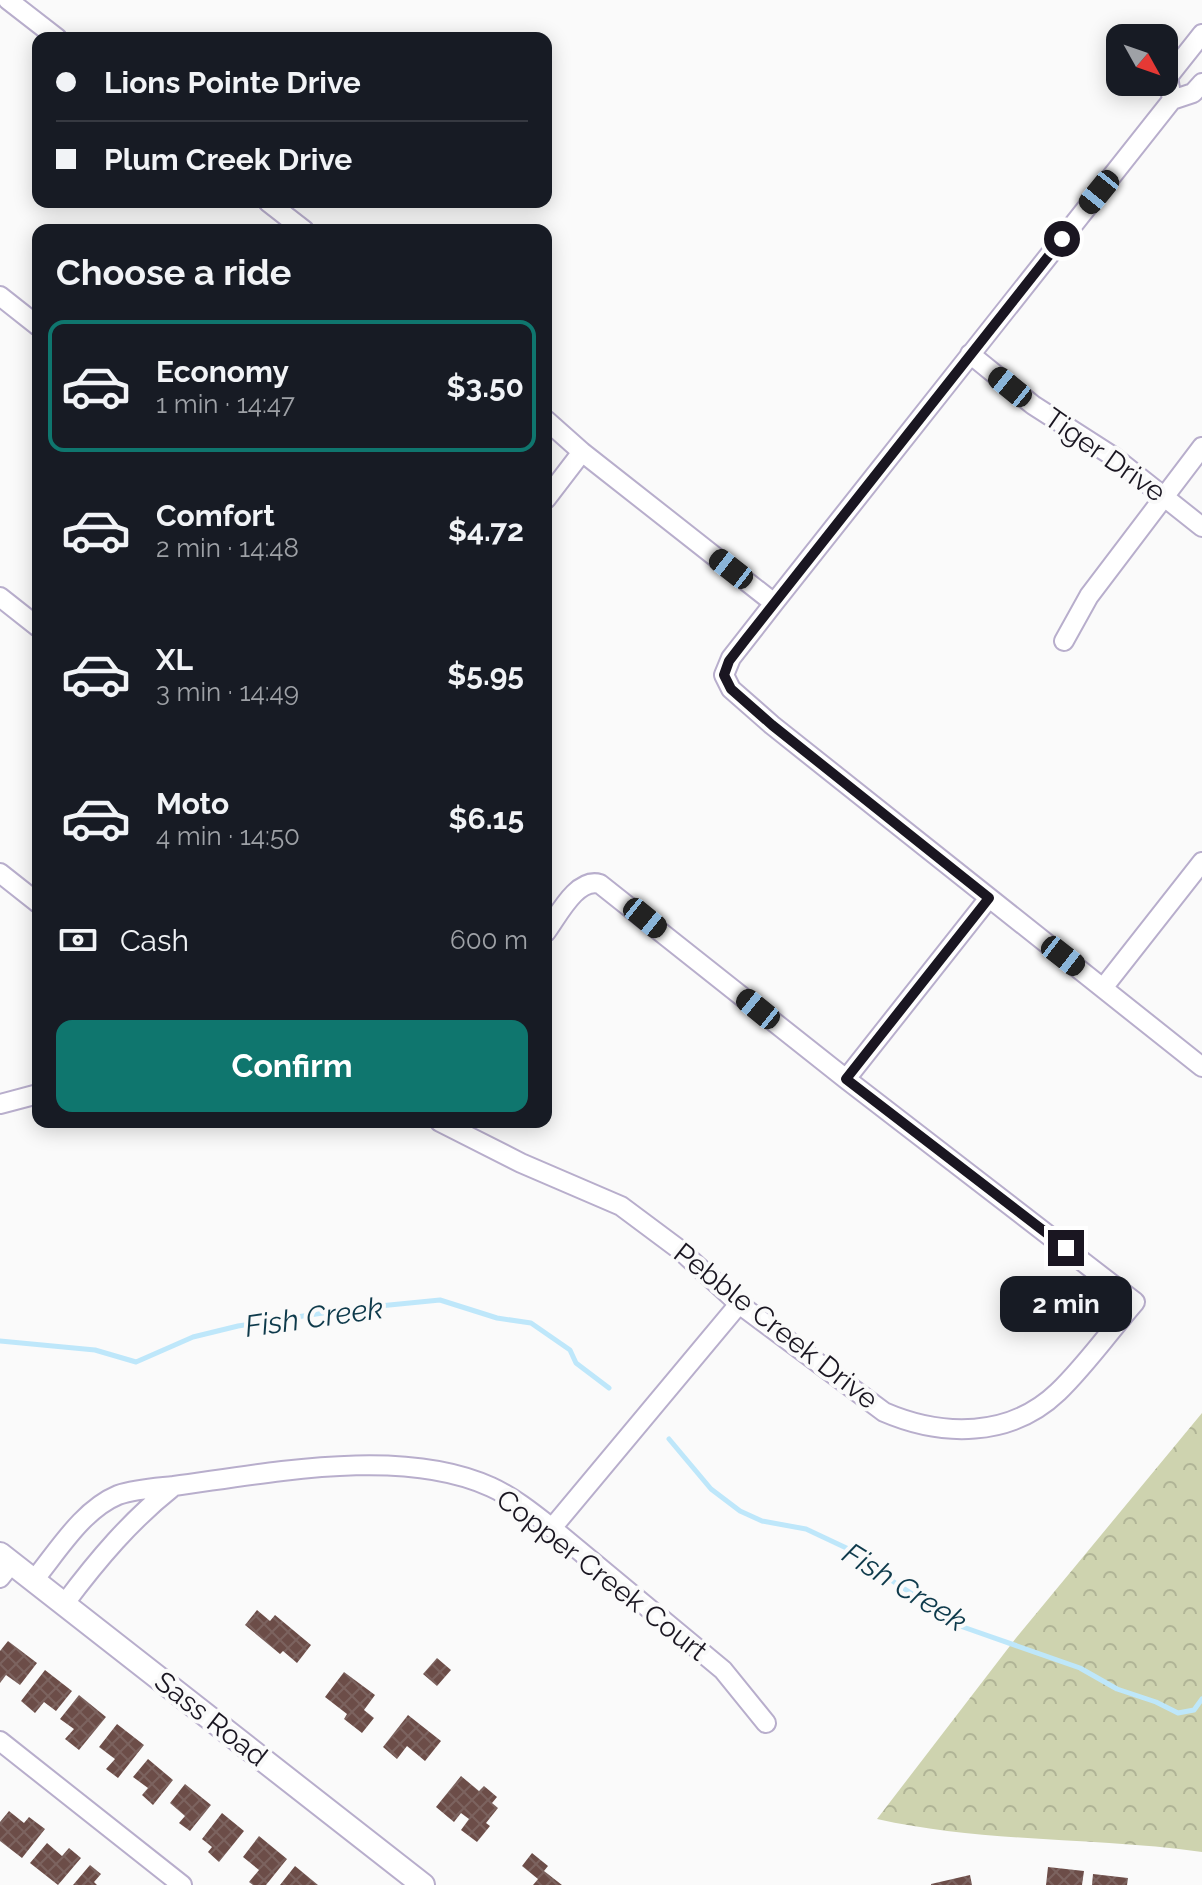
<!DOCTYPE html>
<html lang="en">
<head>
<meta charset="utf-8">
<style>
	:root { --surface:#171b24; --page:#20242c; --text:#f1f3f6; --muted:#9ea1a6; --line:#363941; --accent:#0f766e }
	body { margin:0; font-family:Raleway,sans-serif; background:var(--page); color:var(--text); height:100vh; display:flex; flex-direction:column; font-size:30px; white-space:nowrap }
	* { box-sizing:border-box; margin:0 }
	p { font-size:26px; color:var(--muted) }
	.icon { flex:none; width:44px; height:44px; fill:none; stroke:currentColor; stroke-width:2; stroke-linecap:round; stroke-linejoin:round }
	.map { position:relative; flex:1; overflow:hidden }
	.side { position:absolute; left:32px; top:224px; width:520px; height:904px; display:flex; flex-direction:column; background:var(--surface); border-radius:16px; box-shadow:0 4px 20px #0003 }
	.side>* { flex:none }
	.guide { position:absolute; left:32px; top:32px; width:520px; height:176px; border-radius:16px; box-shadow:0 4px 20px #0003; display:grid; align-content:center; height:176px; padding:0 24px; background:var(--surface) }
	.needle { width:52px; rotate:130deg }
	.tools { position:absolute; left:1106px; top:24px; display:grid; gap:16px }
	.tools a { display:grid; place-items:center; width:72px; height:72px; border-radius:16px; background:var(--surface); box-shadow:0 4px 20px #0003; font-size:40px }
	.end { position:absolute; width:36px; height:36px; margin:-18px; border:10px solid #1a1621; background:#fff; box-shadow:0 0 0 4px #fff }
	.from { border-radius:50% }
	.bubble { position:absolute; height:56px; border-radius:16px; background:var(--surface); box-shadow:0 4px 20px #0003; font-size:26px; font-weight:700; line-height:56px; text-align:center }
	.car { position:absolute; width:24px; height:48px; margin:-24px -12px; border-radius:10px; box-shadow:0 0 6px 2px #0007; background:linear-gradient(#222 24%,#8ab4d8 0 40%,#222 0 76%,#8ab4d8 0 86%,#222 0) }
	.guide b { display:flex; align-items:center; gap:28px; height:76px; font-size:30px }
	.guide b+b { border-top:2px solid var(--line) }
	.guide i { width:20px; height:20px; background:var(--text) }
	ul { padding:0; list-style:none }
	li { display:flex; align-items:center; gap:24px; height:132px; margin:0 16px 12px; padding:0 8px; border:4px solid transparent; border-radius:16px }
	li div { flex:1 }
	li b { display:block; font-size:30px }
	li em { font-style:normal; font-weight:700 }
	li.selected { border-color:var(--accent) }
	li>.icon { width:72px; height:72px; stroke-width:1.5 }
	h2 { padding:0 24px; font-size:36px; line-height:96px }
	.pay { display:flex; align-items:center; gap:20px; height:88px; padding:0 24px; font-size:30px }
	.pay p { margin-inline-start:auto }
	.primary-button { display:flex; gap:16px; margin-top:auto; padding:16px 24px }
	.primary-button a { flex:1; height:92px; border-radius:16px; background:var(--accent); color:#fff; font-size:32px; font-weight:700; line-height:92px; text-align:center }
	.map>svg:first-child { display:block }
</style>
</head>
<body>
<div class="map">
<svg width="1202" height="1885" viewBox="0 0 1202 1885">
	<defs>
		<pattern id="park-crowns" width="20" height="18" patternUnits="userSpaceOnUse" patternTransform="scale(2)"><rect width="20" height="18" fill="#ced3af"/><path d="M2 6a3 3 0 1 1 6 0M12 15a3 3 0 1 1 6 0" fill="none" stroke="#b0b496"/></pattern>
		<pattern id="building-cross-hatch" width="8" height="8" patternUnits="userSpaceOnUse" patternTransform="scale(2)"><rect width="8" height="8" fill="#6c4d48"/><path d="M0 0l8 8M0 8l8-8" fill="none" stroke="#7c635f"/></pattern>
	</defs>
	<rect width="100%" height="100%" fill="#fafafa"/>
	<path fill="url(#park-crowns)" d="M1202 1413V1852C1094 1837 984 1843 877 1819L1016 1638Z"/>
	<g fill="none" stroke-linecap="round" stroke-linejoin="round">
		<path stroke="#bee7fa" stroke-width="5" d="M0 1341 95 1350 136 1362 193 1337 238 1326 349 1309 440 1300 497 1318 531 1323 570 1350 576 1363 609 1388
			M669 1439 711 1489 740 1511 762 1521 806 1529 857 1553 874 1569 963 1627 1080 1668 1117 1689 1156 1702 1178 1713 1194 1710 1202 1699"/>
	</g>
	<path fill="url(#building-cross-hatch)" d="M257 1610 270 1621 275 1615 311 1645 297 1663 283 1651 280 1654 245 1625Z
		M8 1641 37 1663 20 1685 6 1675 0 1683V1651Z
		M437 1658 451 1670 437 1686 423 1674Z
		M45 1670 72 1691 56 1711 44 1702 35 1713 21 1701Z
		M344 1672 375 1695 364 1710 374 1718 362 1733 344 1719 347 1714 325 1697Z
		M79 1695 106 1717 79 1750 65 1739 74 1729 60 1719Z
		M408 1715 441 1741 425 1761 407 1746 397 1759 383 1747Z
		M117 1724 144 1745 118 1778 106 1769 115 1759 99 1747Z
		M148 1759 173 1780 153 1805 142 1795 148 1788 133 1777Z
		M461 1776 479 1791 484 1786 497 1797 492 1803 498 1808 486 1823 490 1826 477 1842 461 1830 469 1819 461 1813 454 1822 436 1807Z
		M185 1784 211 1805 190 1831 179 1823 185 1816 170 1803Z
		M9 1811 24 1823 29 1817 45 1829 22 1858 0 1841V1822Z
		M222 1813 244 1831 219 1862 208 1852 212 1847 202 1839Z
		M259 1836 287 1859 266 1885H253L249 1882 259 1870 243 1857Z
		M47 1843 62 1856 69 1848 81 1858 58 1885 30 1863Z
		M532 1853 548 1866 544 1871 562 1885H533L538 1879 522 1866Z
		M90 1865 101 1874 94 1882 97 1885H73Z
		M295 1866 318 1885H280Z
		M1048 1867 1084 1871 1082 1885H1046Z
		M1093 1874 1128 1878 1127 1885H1092Z
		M970 1875 972 1885H931V1884Z"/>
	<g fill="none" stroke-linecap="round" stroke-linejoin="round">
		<g stroke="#b8aecc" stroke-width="22">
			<path id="minor" d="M8 0 57 38
				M1202 34 1168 77 1172 100 1193 93 1202 83
				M1172 100 774 603 731 658 724 675 731 689 772 725 1202 1067
				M268 202 304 230
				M0 296 38 326
				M970 354 1033 405 1114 457 1202 527
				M546 420 582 452 774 603
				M546 499 582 452
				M0 597 38 627
				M1064 641 1089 596 1202 447
				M0 873 38 903
				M1103 988 1202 862
				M846 1079 989 898
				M0 1104 38 1094
				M440 1122 521 1163 621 1206 680 1250 739 1304 884 1412C942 1437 1010 1438 1058 1392 1086 1365 1110 1331 1135 1302L846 1079 600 884C577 877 558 916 546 932
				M174 1486C270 1473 402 1446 491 1487 513 1497 533 1513 552 1528L723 1670 766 1723
				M552 1528 739 1304
				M0 1578 12 1563
				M34 1580C58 1551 82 1510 118 1495 136 1489 156 1488 174 1486 131 1520 98 1559 65 1603
				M0 1741 182 1885"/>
		</g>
		<g stroke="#b8aecc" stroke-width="26">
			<path id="tertiary" d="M0 1554 423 1885"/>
		</g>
		<use href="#minor" stroke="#fff" stroke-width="18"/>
		<use href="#tertiary" stroke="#fff" stroke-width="22"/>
	</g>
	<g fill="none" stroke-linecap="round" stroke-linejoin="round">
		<path stroke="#1a1621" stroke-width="10" d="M1062 239 746 639 729 661 724 675 731 689 772 725 989 898 846 1079 1066 1248"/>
	</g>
	<g text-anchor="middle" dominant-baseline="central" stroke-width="8" stroke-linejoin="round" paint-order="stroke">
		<g font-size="28" fill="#1a1621" stroke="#fafafa">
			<text transform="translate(1105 455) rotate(35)">Tiger Drive</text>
			<text transform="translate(776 1326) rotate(38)">Pebble Creek Drive</text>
			<text transform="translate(602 1575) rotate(38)">Copper Creek Court</text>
			<text transform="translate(211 1719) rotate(38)">Sass Road</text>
		</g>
		<g font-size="30" font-style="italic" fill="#0e3a4b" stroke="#fafafa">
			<text transform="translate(314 1317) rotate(-8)">Fish Creek</text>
			<text transform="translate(905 1587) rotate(32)">Fish Creek</text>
		</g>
	</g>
</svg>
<div class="tools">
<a><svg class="needle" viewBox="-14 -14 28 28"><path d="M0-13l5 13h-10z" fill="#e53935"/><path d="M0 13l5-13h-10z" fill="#9ea1a6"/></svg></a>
</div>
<i class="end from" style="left:1062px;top:239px"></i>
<i class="end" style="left:1066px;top:1248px"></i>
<div class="bubble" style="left:1000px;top:1276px;width:132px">2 min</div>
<i class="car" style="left:1099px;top:192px;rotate:219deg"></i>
<i class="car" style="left:1010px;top:387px;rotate:309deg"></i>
<i class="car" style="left:731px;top:569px;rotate:308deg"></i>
<i class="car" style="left:645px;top:918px;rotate:129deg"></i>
<i class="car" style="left:1063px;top:956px;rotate:128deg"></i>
<i class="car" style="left:758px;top:1009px;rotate:309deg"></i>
<div class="guide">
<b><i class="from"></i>Lions Pointe Drive</b>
<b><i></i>Plum Creek Drive</b>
</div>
<section class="side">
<h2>Choose a ride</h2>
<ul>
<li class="selected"><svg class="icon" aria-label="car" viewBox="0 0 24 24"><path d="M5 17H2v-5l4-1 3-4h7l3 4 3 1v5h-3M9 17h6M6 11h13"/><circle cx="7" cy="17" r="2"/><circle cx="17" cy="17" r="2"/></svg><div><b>Economy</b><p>1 min · 14:47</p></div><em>$3.50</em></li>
<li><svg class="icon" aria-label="car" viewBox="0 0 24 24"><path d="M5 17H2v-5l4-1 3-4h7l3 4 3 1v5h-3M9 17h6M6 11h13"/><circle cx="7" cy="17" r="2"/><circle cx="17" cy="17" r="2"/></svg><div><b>Comfort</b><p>2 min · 14:48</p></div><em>$4.72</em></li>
<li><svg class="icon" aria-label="car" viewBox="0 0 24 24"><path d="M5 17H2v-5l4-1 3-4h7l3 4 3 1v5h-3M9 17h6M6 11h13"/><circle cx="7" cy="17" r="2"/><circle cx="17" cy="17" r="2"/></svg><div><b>XL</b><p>3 min · 14:49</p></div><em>$5.95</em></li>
<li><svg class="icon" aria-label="car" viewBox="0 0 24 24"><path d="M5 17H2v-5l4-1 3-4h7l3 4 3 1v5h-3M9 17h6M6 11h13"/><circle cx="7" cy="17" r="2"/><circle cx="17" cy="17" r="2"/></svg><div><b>Moto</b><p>4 min · 14:50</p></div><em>$6.15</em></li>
</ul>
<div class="pay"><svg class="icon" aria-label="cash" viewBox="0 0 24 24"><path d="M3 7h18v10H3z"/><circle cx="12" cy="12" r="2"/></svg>Cash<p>600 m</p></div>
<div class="primary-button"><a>Confirm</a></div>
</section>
</div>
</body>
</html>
